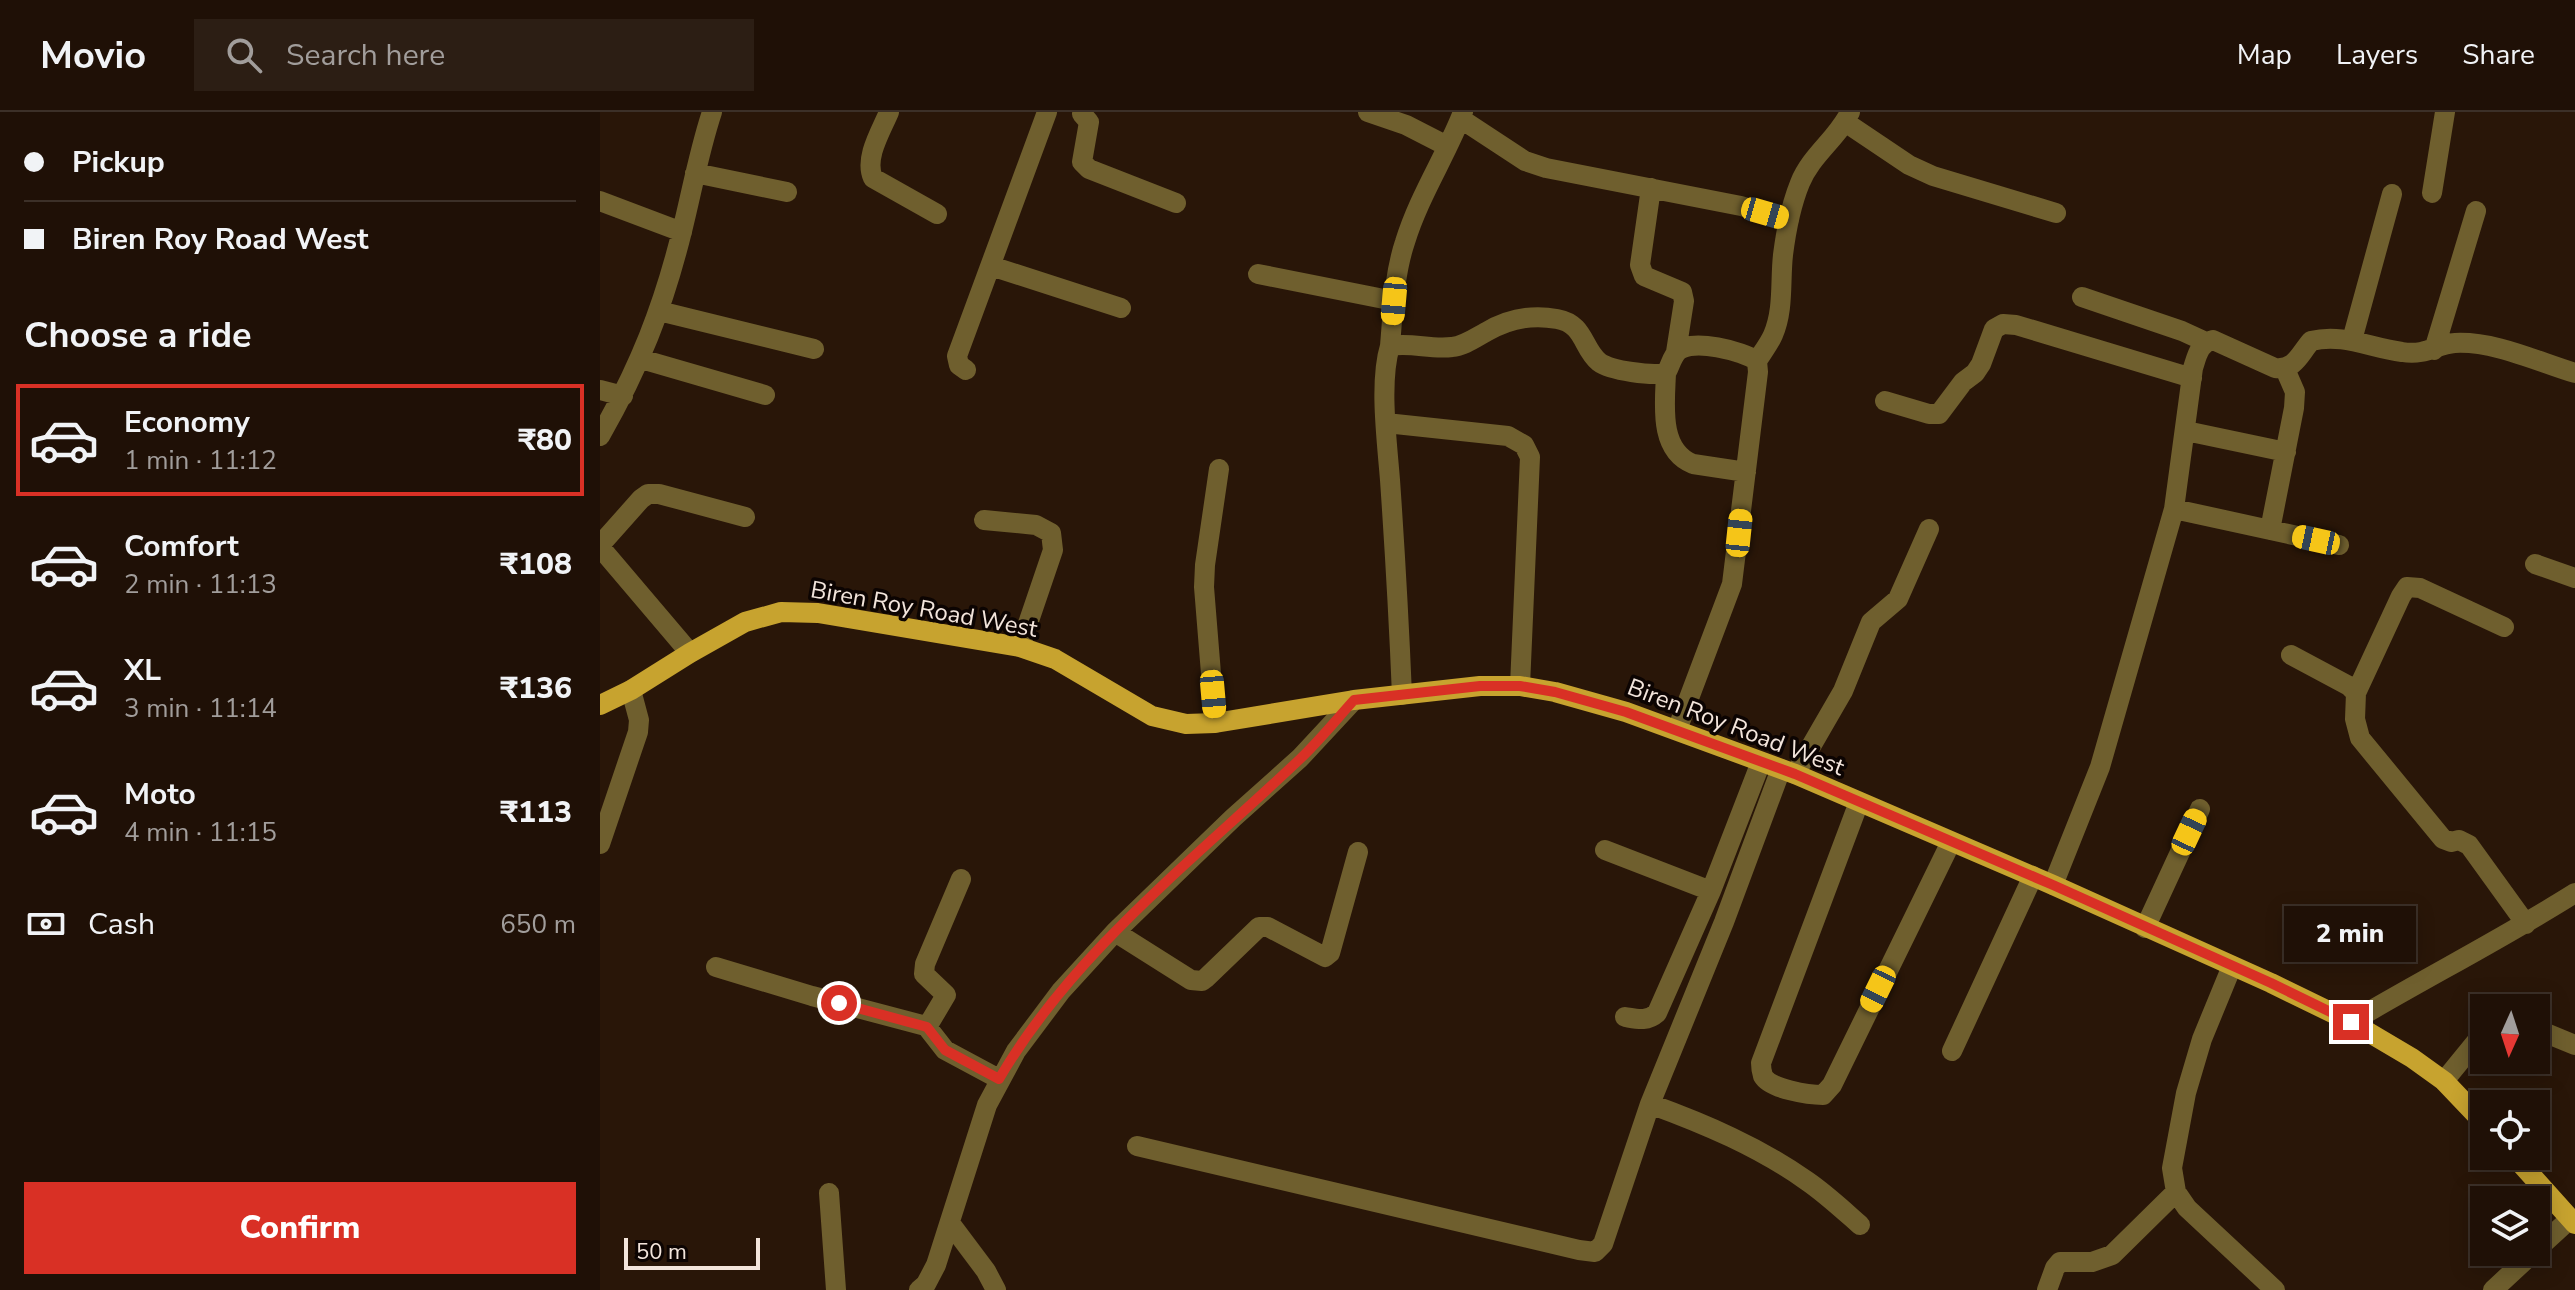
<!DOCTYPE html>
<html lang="en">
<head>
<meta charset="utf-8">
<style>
	:root { --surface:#1f1006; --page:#2c1e14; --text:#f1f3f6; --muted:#a19d9b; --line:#3c3028; --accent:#d93025 }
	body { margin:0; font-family:"Nunito Sans",sans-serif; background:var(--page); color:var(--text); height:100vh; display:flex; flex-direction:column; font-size:30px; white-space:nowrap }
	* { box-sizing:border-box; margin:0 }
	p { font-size:26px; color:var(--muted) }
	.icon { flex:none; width:44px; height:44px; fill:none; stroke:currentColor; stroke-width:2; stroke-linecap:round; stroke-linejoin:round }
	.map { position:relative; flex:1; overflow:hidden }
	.panel { display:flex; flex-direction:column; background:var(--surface); width:600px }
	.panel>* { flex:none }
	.banner { display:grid; align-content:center; height:176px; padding:0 24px; background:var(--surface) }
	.needle { width:52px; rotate:183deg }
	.tools { position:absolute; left:1870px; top:882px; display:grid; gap:16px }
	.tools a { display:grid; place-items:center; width:80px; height:80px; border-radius:0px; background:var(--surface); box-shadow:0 4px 20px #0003,0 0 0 2px var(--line); font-size:40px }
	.scale { position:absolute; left:24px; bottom:20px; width:136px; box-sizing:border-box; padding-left:8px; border:4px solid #f3e5dc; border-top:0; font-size:22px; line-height:28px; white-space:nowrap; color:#f3e5dc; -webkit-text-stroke:6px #0c0402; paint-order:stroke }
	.end { position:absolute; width:36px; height:36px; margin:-18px; border:10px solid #d93025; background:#fff; box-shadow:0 0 0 4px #fff }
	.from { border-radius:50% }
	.bubble { position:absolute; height:56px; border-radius:0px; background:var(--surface); box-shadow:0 4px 20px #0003,0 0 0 2px var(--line); font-size:26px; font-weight:800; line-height:56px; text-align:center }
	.car { position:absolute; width:24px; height:48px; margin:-24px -12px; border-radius:10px; box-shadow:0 0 6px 2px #0007; background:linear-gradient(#f5c518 24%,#345 0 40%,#f5c518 0 76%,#345 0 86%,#f5c518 0) }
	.banner b { display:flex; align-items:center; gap:28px; height:76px; font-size:30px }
	.banner b+b { border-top:2px solid var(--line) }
	.banner i { width:20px; height:20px; background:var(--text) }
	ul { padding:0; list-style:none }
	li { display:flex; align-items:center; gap:24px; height:112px; margin:0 16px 12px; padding:0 8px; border:4px solid transparent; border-radius:0px }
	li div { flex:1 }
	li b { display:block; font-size:30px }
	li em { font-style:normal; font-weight:800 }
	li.on { border-color:var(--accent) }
	li>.icon { width:72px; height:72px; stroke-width:1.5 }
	h2 { padding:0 24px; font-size:36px; line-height:96px }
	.pay { display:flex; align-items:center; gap:20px; height:88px; padding:0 24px; font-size:30px }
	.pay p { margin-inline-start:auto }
	.cta { display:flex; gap:16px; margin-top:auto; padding:16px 24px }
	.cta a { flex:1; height:92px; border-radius:0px; background:var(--accent); color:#fff; font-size:32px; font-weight:800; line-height:92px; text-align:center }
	header { display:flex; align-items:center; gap:48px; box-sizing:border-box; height:112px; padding:0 40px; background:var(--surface); border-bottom:2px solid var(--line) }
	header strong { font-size:38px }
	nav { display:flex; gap:44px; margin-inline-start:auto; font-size:28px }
	.search { width:560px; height:72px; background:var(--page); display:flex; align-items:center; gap:20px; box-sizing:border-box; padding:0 28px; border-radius:0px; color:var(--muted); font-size:30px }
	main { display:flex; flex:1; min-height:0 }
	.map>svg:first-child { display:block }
</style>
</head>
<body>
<header>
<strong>Movio</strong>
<div class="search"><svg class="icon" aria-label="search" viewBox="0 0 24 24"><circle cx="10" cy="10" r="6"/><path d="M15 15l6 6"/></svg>Search here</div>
<nav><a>Map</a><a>Layers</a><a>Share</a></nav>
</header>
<main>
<section class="panel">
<div class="banner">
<b><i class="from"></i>Pickup</b>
<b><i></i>Biren Roy Road West</b>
</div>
<h2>Choose a ride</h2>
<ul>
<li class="on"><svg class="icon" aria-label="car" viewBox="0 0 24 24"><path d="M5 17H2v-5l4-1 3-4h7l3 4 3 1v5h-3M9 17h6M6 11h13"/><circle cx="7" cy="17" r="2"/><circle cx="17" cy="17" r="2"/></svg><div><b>Economy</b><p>1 min · 11:12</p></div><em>₹80</em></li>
<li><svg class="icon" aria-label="car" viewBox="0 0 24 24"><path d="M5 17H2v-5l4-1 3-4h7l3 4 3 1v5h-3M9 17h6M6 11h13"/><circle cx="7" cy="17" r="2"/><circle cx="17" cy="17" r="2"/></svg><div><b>Comfort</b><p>2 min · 11:13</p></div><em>₹108</em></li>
<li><svg class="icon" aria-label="car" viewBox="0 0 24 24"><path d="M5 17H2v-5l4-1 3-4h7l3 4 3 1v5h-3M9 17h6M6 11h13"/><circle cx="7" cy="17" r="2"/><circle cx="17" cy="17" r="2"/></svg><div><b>XL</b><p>3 min · 11:14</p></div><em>₹136</em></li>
<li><svg class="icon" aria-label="car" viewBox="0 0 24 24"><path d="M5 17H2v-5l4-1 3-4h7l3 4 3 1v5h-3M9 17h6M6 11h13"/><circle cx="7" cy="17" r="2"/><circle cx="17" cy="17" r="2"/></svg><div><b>Moto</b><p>4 min · 11:15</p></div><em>₹113</em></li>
</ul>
<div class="pay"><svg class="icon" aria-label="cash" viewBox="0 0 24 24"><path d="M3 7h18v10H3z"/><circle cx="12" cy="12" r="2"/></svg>Cash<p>650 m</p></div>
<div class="cta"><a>Confirm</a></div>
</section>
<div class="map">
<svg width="1975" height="1178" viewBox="0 0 1975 1178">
	<rect width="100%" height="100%" fill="#291608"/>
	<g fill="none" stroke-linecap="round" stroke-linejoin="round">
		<path stroke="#6f5f2e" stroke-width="20" d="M289 0C281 19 264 46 273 66L337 102
			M768 0 806 13 847 34
			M482 2 489 10 482 50 489 57 576 91
			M861 7 925 49 946 56 1141 94 1189 108
			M1245 10 1309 53 1333 64 1456 101
			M95 61 187 80
			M1051 76 1040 153 1044 164 1082 180 1084 189 1076 240
			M1832 81 1845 0
			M0 89 82 120
			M391 154 521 196
			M658 162 794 189
			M1482 185 1582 219 1606 230
			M59 199 214 237
			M1752 228 1792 82
			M790 234C793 199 794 163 805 130 819 84 846 44 863 0
			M1834 238 1876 99
			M41 247 165 283
			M1157 249C1162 241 1169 232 1173 223 1184 198 1180 169 1183 143 1186 119 1191 93 1200 71 1211 43 1238 26 1250 0
			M366 258 359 253 357 244 447 0
			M1066 261C1065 291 1058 338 1093 352L1146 360
			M0 278 23 284
			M1285 289 1329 302H1339L1363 270 1375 261 1381 252 1394 217 1403 212 1416 213 1592 266
			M786 311 908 324 924 333 930 345 920 574
			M1586 319 1686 340
			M0 324C39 256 63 196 82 119 92 79 99 39 112 0
			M1574 397 1739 433
			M384 408 436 413 451 421 453 438 420 535
			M1670 418 1694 296 1695 280 1685 257
			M0 433 41 387 48 382H59L145 405
			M0 435 90 541
			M1935 452 1975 466
			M1691 543 1749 574 1756 581 1755 607 1760 626 1843 727 1851 730 1859 728 1869 733 1926 812
			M1756 581 1801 484 1807 475 1820 476 1904 515
			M802 583C799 511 795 440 790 368 787 329 779 270 790 234 811 230 831 238 852 235 864 234 875 226 886 220 908 207 931 202 957 207 985 212 982 236 999 250 1011 259 1052 264 1066 261 1070 255 1072 244 1078 239 1092 226 1143 239 1157 249L1158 260 1132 472 1077 618
			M615 611 604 475 605 453 619 357
			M1195 662 1243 579 1271 510 1298 487 1329 417
			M1259 690 1161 951C1161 953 1162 961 1163 964 1170 977 1209 983 1223 983L1232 973 1351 730
			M0 732 38 620 39 608 31 578
			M1005 738 1111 779
			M1453 773 1500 655 1574 397 1593 256C1597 244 1599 231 1613 228L1675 256C1695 258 1699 243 1711 229 1743 221 1770 236 1802 240 1827 244 1836 232 1855 231 1895 229 1938 250 1975 261
			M1545 816 1600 697
			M515 820 591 868 602 869 606 866 659 815H668L725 845 730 841 758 740
			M1632 854 1602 927 1586 981 1572 1056 1576 1080 1587 1096 1675 1178
			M116 855 212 884 322 913 327 915 345 938 399 967
			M1025 905C1037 907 1047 910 1057 901L1111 779 1161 650
			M1751 910C1825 866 1902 827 1975 781
			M327 915 346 883 324 862 325 852 361 767
			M1936 917 1975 933
			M1352 939 1433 764
			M1844 969 1884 920
			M1050 992C1105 1012 1159 1035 1207 1069 1226 1082 1243 1098 1260 1113
			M537 1034 979 1138 995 1140 1003 1132 1050 992 1124 810 1181 657
			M229 1081 236 1178
			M350 1111 386 1159 396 1178
			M1936 1138 1970 1107
			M319 1178 326 1172 336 1153 387 993 416 939 461 879 515 820 633 706 700 646 754 588
			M1447 1178 1455 1156 1460 1150H1492L1512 1143 1576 1080
			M1893 1178 1934 1140"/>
		<path stroke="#c7a32f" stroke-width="20" d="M0 593 31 578 90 541 145 510 181 500 218 501 420 535 455 547 552 604 586 612 615 611 754 588 880 574H920L955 580 1026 600 1195 662 1453 773 1671 871 1751 910 1812 946 1844 969 1884 1011
			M1914 1044 1975 1112"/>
	</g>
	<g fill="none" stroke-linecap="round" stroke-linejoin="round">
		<path stroke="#d93025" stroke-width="10" d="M239 891 327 915 345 938 399 967C474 839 595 747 700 647 719 629 736 608 754 588L880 574H920L955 580 1026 600 1195 662 1453 773 1671 871 1751 910"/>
	</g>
	<g text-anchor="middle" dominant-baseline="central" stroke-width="7" stroke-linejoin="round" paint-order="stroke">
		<g font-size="24" fill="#f3e5dc" stroke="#0c0402">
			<text transform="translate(324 497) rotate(10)">Biren Roy Road West</text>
			<text transform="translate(1136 615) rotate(21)">Biren Roy Road West</text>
		</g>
	</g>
</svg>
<div class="tools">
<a><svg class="needle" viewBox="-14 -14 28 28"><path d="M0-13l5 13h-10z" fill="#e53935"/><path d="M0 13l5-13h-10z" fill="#a19d9b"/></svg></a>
<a><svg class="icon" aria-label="locate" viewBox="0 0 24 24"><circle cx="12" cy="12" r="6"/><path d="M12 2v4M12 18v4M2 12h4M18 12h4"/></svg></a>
<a><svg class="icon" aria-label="layers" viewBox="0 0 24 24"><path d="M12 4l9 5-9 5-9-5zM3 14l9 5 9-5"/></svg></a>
</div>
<div class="scale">50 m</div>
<i class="end from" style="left:239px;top:891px"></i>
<i class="end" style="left:1751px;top:910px"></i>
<div class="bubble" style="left:1684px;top:794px;width:132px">2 min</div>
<i class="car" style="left:1165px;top:101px;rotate:106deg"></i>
<i class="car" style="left:794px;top:189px;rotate:185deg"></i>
<i class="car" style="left:1139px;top:421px;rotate:6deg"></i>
<i class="car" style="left:1716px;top:428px;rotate:282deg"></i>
<i class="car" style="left:613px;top:582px;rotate:175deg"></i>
<i class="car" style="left:1589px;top:720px;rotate:25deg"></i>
<i class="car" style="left:1278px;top:877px;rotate:206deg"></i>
</div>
</main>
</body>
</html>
